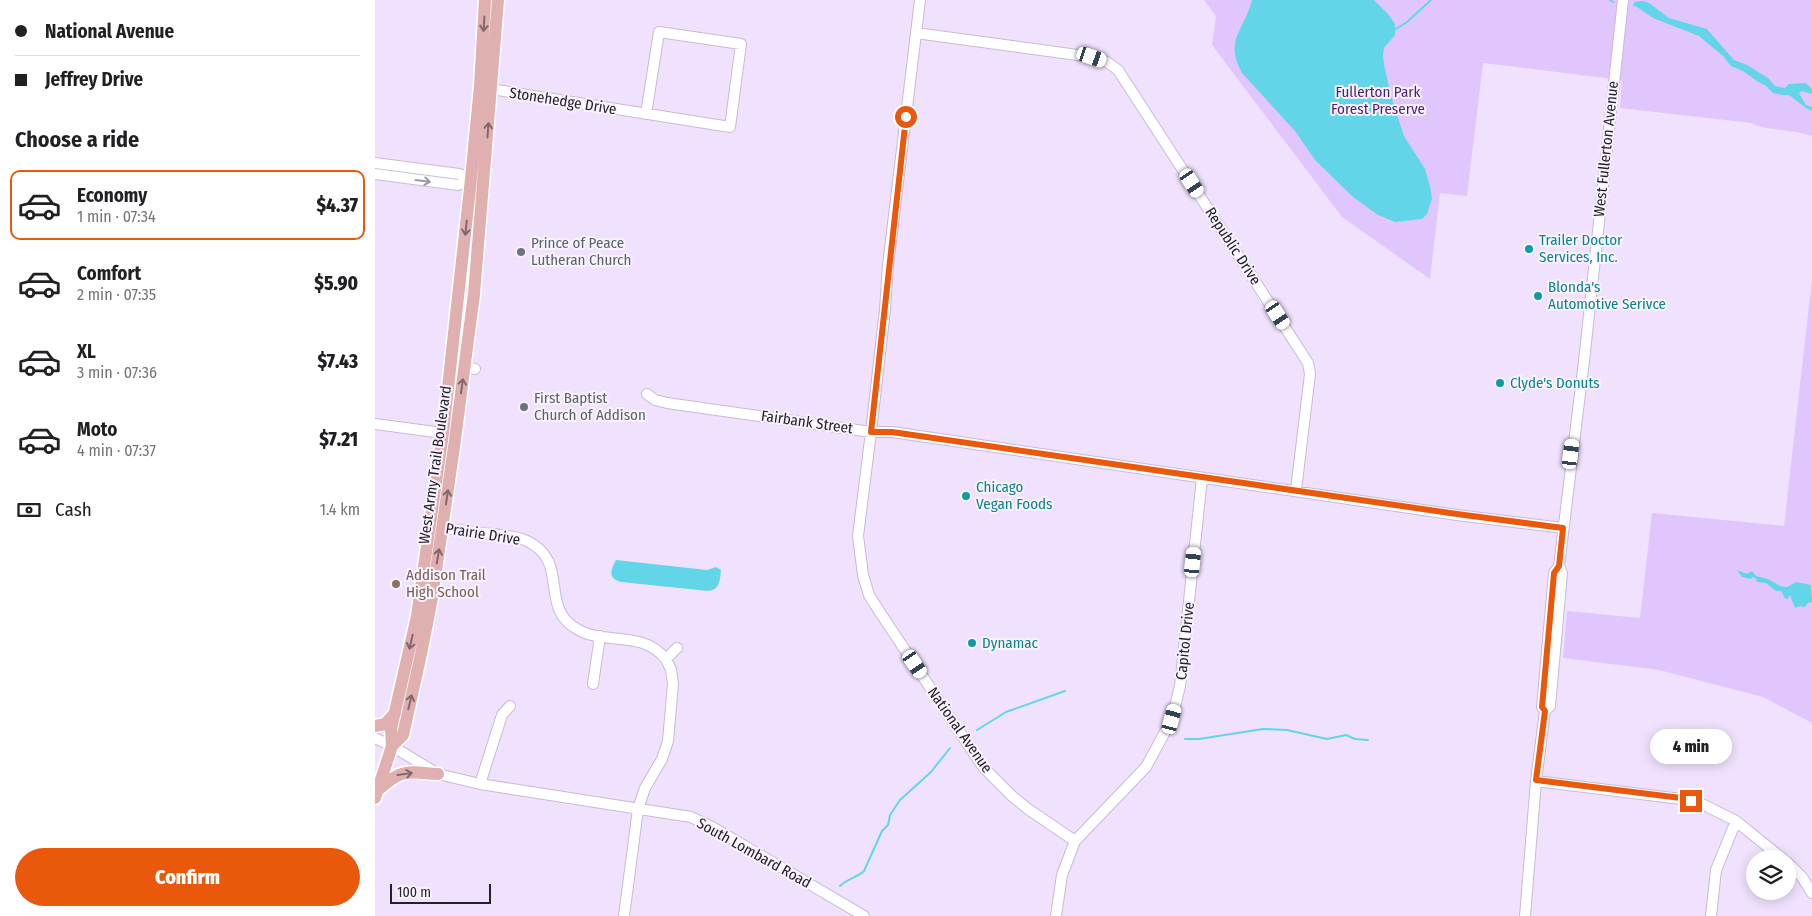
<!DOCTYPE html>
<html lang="en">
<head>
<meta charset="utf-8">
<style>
	:root { --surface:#fff; --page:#f6f6f6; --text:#202124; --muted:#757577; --line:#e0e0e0; --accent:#ea580c }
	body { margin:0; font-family:"Fira Sans Condensed",sans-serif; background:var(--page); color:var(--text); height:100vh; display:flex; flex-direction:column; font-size:19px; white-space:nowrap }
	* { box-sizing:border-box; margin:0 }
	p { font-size:16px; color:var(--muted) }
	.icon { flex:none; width:28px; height:28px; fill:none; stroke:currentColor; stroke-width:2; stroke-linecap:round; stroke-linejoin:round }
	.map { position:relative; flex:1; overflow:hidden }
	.sheet { display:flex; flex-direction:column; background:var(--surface); width:375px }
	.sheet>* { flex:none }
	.top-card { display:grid; align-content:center; height:110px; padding:0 15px; background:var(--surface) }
	.fabs { position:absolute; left:1371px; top:850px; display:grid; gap:10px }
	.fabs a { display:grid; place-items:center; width:50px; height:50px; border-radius:50%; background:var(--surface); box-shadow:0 2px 12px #0003; font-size:25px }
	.scale { position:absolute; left:15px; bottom:12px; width:101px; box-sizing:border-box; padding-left:5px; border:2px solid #25202a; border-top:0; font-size:14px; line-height:18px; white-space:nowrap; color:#25202a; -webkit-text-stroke:4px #f9f3ff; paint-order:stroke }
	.end { position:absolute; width:22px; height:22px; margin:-11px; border:6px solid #ea580c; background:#fff; box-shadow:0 0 0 2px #fff }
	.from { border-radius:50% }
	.bubble { position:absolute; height:35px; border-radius:18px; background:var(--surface); box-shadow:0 2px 12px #0003; font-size:16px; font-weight:800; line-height:35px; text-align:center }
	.car { position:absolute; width:15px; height:30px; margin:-15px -8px; border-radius:6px; box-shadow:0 0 4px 1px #0007; background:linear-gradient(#fff 24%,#345 0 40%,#fff 0 76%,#345 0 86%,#fff 0) }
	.top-card b { display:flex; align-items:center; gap:18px; height:48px; font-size:19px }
	.top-card b+b { border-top:1px solid var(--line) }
	.top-card i { width:12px; height:12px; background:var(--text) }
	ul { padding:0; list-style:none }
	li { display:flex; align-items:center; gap:15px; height:70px; margin:0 10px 8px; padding:0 5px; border:2px solid transparent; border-radius:10px }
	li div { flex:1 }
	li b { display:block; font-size:19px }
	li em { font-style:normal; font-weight:800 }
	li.current { border-color:var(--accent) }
	li>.icon { width:45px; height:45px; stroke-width:1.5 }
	h2 { padding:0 15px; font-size:22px; line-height:60px }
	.pay { display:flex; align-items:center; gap:12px; height:55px; padding:0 15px; font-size:19px }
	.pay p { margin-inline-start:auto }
	.primary-button { display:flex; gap:10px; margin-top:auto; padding:10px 15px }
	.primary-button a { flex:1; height:58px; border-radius:30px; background:var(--accent); color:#fff; font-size:20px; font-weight:800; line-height:58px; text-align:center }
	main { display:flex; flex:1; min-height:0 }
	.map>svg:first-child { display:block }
</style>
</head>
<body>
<main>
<section class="sheet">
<div class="top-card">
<b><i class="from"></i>National Avenue</b>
<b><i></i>Jeffrey Drive</b>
</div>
<h2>Choose a ride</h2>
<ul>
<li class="current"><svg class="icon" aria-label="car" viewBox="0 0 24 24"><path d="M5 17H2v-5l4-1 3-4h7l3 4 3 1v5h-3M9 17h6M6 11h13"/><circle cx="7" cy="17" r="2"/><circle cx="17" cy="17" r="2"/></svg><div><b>Economy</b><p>1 min · 07:34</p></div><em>$4.37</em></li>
<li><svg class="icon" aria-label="car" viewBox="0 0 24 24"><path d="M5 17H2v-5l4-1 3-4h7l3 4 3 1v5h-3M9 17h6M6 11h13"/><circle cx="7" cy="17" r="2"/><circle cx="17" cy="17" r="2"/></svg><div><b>Comfort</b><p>2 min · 07:35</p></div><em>$5.90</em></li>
<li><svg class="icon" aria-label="car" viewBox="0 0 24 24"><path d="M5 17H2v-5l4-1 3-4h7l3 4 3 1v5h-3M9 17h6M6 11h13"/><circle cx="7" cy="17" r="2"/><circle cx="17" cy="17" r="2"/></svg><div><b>XL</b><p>3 min · 07:36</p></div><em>$7.43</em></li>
<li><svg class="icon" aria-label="car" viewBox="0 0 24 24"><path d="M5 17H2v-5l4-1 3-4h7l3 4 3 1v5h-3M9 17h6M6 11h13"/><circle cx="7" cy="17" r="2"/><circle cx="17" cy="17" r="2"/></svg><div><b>Moto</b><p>4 min · 07:37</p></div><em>$7.21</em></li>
</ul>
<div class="pay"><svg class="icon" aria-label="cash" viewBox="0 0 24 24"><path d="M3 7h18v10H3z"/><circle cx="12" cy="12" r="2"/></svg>Cash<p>1.4 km</p></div>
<div class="primary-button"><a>Confirm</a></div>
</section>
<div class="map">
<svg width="1437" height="916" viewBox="0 0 1437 916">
	<rect width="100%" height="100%" fill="#f0e2fe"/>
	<path fill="#e1c6fd" d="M829 0H1437V136C1432 135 1427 133 1421 132 1410 130 1385 129 1377 123L1245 108 1247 80 1108 63 1092 196 1065 193 1055 279 967 217 837 45 841 16Z
		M1437 279V723L1388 697 1284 670 1188 658 1192 611 1265 618 1277 513 1409 526Z"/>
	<path fill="#63d5e9" d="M877 0H999L1013 14 1020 24V35L1009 48 1008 55 1009 64 1016 96 1029 136 1050 169 1055 186 1057 199 1052 214 1047 219 1020 222 1003 215 978 197 940 160 920 131 867 73C849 40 869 31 877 0Z
		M1268 1 1274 3 1294 18 1332 29 1359 60 1372 65 1393 78 1400 86 1410 88 1414 84 1431 83 1437 89V94L1427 91 1424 93 1431 105 1437 107V111L1431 108 1414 95H1407L1398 93 1391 86 1382 81 1368 71 1356 66 1348 56 1324 36 1278 18 1262 7 1258 6 1259 2Z
		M241 560 332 570 341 567 346 570C345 580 345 590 333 591L246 582C233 578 235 571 241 560Z
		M1362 570 1372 574 1377 571 1381 576 1393 579 1405 586 1412 587 1421 582 1436 585 1437 602 1433 603 1430 607 1425 606 1420 608 1415 595 1413 599C1408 599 1409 594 1406 591H1401L1391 583 1381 582 1382 580 1380 578 1377 577 1376 579 1367 577Z"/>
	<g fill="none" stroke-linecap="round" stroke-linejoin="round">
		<path stroke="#63d5e9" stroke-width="2" d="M1235 0 1238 2
			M1021 29 1032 22 1056 0
			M602 730 631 712 690 691
			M810 739H824L888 729 912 730 952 739 971 735 980 739 993 740
			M465 886C472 879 483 877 489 871L507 831 513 825 515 815 525 800 556 772 575 748"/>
		<g stroke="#c8bad6" stroke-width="12">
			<path id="minor" d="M545 0 513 265 510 310 496 432 483 536 488 575 494 595 506 614 608 767 637 796 653 809 700 841
				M541 33 717 57 732 62 743 70 933 363 935 374 921 490
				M109 87 116 89 355 127 366 44 284 32 271 114
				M0 163 84 174 102 180
				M0 174 83 185 96 179
				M82 365 100 369
				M272 394 280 400 292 403 496 432H517L1082 515 1188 528
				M0 424 75 434
				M61 526C80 530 99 532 118 534 129 536 141 536 152 541 196 562 163 607 202 629 230 646 266 629 291 659L302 648
				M218 684 225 636
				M1170 711 1175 706 1187 573 1184 566
				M0 738 17 746 63 774 105 784 316 817 339 828 489 916
				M1161 781 1306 799 1327 804 1361 821 1408 859
				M105 784 127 715 135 706
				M1412 862 1427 877 1437 893
				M249 916 263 809 270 788 287 759 293 741 298 684 296 670 291 659
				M681 916 687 875 700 841 771 767 797 719 805 686 827 478
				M1150 916 1161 781 1170 711 1167 707 1179 573 1184 566 1209 361 1248 0
				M1336 916 1341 870 1361 821"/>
		</g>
		<g stroke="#fff" stroke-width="15">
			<path id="major" d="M0 726 10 724 20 713
				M17 746 28 735 46 654 57 598 79 447 99 294 123 0
				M3 790C28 768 31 772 63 774
				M0 798 17 746 16 729 42 616 68 433 96 179 105 86 110 0"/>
		</g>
		<use href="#minor" stroke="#fff" stroke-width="10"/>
		<use href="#major" stroke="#e0b0b0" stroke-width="12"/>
	</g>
	<defs><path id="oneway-shaft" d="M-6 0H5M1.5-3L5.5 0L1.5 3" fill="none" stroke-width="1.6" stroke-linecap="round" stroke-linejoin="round" transform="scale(1.25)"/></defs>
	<g stroke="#82686d">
		<use href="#oneway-shaft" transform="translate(109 24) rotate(93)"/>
		<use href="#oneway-shaft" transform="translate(113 130) rotate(-86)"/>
		<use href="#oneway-shaft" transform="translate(91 228) rotate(96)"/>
		<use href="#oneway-shaft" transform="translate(87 386) rotate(-82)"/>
		<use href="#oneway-shaft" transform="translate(72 497) rotate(-82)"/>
		<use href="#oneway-shaft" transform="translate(63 556) rotate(-81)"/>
		<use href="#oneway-shaft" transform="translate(36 642) rotate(103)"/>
		<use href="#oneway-shaft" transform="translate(35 702) rotate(-77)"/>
		<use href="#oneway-shaft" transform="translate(30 774) rotate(-8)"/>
	</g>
	<use stroke="#9d9b9f" href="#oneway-shaft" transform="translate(48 181) rotate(7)"/>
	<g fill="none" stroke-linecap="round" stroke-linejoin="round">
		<path stroke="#ea580c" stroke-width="6" d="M531 117 496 432H517L1082 514 1188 528 1184 566 1179 573 1167 707 1170 711 1161 780 1306 798 1316 801"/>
	</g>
	<g fill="#0f9aa8" stroke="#f9f3ff" stroke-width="2">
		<circle cx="1154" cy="249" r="5"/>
		<circle cx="1163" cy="296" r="5"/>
		<circle cx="1125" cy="383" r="5"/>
		<circle cx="591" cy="496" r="5"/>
		<circle cx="597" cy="643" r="5"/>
	</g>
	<g fill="#6b7280" stroke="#f9f3ff" stroke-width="2">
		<circle cx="146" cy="252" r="5"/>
		<circle cx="149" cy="407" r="5"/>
	</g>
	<circle fill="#8d6e63" stroke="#f9f3ff" stroke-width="2" cx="21" cy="584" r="5"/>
	<g text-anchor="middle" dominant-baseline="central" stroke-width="4" stroke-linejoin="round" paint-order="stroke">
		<g font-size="15" fill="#4e1e71" stroke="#f9f3ff">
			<text x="1003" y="92">Fullerton Park<tspan x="1003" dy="17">Forest Preserve</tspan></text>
		</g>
		<g font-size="15" fill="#25202a" stroke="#f9f3ff">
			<text transform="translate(188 101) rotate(9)">Stonehedge Drive</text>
			<text transform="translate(1231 149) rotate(-84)">West Fullerton Avenue</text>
			<text transform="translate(858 246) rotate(57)">Republic Drive</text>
			<text transform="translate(432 422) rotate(8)">Fairbank Street</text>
			<text transform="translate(60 465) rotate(-82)">West Army Trail Boulevard</text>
			<text transform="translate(108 534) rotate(9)">Prairie Drive</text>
			<text transform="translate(810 641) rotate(-84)">Capitol Drive</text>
			<text transform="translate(585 730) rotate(55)">National Avenue</text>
			<text transform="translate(379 853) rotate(29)">South Lombard Road</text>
		</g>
		<g font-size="15" fill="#0d838f" stroke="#f9f3ff" text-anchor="start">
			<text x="1164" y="240">Trailer Doctor<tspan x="1164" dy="17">Services, Inc.</tspan></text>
			<text x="1173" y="287">Blonda's<tspan x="1173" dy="17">Automotive Serivce</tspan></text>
			<text x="1135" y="383">Clyde's Donuts</text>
			<text x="601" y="487">Chicago<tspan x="601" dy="17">Vegan Foods</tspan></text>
			<text x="607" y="643">Dynamac</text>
		</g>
		<g font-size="15" fill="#5b616d" stroke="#f9f3ff" text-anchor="start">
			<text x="156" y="243">Prince of Peace<tspan x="156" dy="17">Lutheran Church</tspan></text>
			<text x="159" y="398">First Baptist<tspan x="159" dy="17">Church of Addison</tspan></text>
		</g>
		<g font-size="15" fill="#785e54" stroke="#f9f3ff" text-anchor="start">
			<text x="31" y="575">Addison Trail<tspan x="31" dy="17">High School</tspan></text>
		</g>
	</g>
</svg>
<div class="fabs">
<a><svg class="icon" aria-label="layers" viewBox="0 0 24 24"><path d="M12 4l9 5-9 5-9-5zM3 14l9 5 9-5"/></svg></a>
</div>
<div class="scale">100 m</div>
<i class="end from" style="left:531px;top:117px"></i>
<i class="end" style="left:1316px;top:801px"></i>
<div class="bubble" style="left:1275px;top:729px;width:82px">4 min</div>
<i class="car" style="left:717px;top:57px;rotate:109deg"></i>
<i class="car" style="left:817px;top:183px;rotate:147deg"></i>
<i class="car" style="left:903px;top:315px;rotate:147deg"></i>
<i class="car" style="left:1196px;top:454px;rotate:7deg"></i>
<i class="car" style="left:818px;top:562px;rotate:6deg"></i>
<i class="car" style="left:540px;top:664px;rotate:146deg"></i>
<i class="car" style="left:797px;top:719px;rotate:15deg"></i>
</div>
</main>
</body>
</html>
